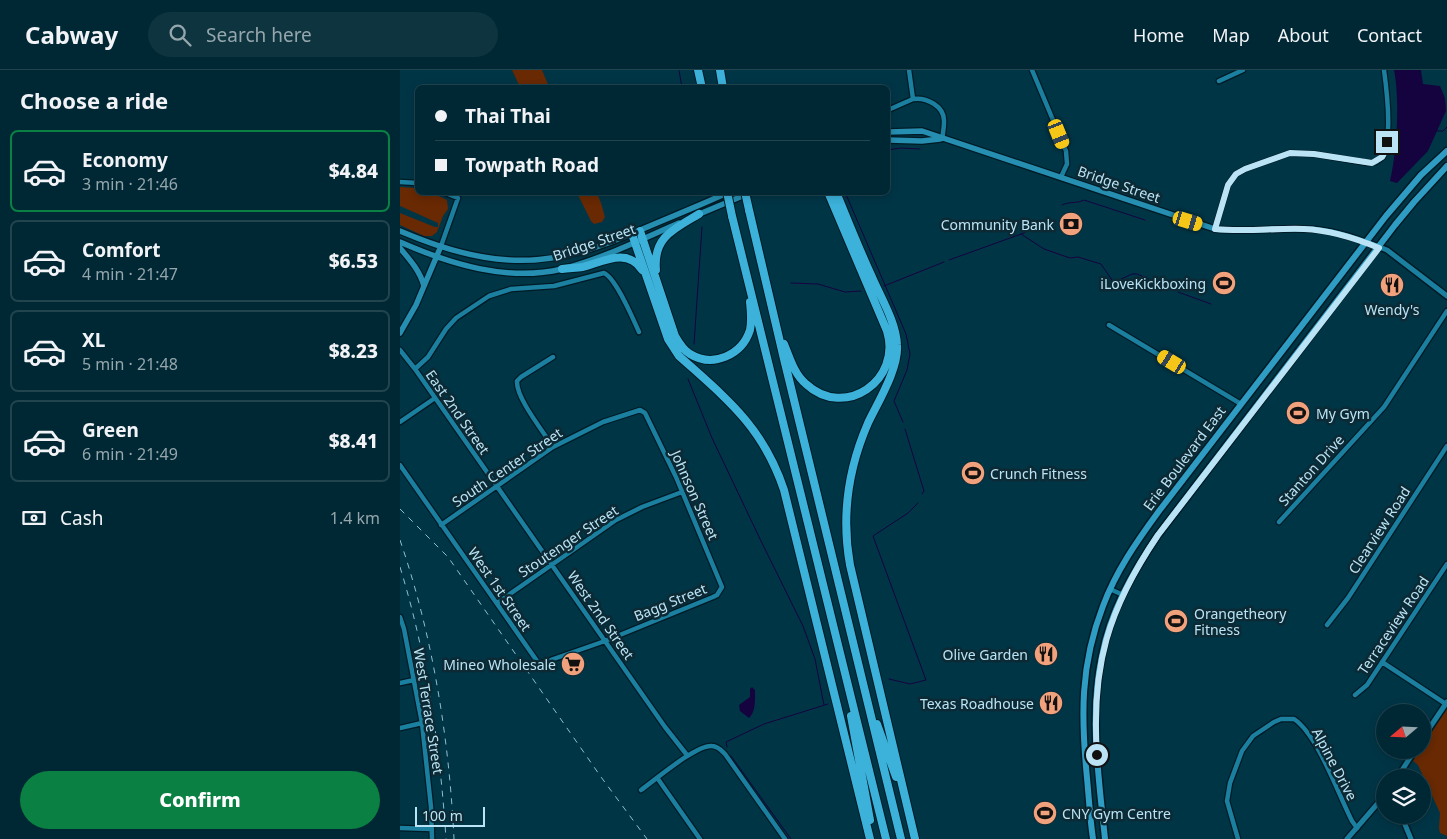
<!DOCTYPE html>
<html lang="en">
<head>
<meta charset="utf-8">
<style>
	:root { --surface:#002834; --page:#0e3440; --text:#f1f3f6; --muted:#95a6ac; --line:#22444f; --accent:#0b8043 }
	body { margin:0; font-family:"Noto Sans",sans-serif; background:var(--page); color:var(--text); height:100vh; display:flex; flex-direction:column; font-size:19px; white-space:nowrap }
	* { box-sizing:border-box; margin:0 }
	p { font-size:16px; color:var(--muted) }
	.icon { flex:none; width:28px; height:28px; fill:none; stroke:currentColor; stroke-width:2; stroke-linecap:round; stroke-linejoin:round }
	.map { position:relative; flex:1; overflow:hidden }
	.side { display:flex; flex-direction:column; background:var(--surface); width:400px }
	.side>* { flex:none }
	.guide { position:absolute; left:15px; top:15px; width:475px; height:110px; border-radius:8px; box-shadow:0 2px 8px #0003,0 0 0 1px var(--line); display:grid; align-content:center; height:110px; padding:0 20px; background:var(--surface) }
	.needle { width:32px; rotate:251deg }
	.controls { position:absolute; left:976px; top:634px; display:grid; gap:10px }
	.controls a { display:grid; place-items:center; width:55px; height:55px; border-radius:50%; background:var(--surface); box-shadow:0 2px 8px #0003,0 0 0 1px var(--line); font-size:25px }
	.scale { position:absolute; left:15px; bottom:12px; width:70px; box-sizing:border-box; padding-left:5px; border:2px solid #bae4f5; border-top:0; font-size:14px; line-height:18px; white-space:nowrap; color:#bae4f5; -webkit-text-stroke:4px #0c2934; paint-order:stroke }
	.end { position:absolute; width:22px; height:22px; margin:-11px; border:6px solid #bae4f5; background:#111; box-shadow:0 0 0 2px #111 }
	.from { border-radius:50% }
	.car { position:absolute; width:15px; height:30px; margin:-15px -8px; border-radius:6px; box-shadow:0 0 4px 1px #0007; background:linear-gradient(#f5c518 24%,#345 0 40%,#f5c518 0 76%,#345 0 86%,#f5c518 0) }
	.guide b { display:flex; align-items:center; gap:18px; height:48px; font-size:19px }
	.guide b+b { border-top:1px solid var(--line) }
	.guide i { width:12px; height:12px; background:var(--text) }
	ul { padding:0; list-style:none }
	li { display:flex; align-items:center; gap:15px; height:82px; margin:0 10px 8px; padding:0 10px; border:2px solid var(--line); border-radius:8px }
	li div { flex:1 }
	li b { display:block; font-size:19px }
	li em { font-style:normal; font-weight:800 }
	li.current { border-color:var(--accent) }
	li>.icon { width:45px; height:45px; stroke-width:1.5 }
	h2 { padding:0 20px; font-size:22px; line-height:60px }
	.pay { display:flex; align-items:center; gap:12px; height:55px; padding:0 20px; font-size:19px }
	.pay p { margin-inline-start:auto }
	.primary-button { display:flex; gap:10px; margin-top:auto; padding:10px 20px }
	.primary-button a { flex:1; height:58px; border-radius:30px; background:var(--accent); color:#fff; font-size:20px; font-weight:800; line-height:58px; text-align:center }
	header { display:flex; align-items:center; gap:30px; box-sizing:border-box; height:70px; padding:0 25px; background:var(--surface); border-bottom:1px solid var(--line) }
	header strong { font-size:24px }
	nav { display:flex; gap:28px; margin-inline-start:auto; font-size:18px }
	.search { width:350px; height:45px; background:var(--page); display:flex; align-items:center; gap:12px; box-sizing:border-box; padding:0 18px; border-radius:28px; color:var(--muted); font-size:19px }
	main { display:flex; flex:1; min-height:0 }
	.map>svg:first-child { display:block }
</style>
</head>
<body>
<header>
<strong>Cabway</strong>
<div class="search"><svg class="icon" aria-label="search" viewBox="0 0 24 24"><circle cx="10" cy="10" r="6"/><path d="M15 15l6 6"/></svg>Search here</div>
<nav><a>Home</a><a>Map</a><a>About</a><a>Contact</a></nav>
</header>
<main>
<section class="side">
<h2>Choose a ride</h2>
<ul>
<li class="current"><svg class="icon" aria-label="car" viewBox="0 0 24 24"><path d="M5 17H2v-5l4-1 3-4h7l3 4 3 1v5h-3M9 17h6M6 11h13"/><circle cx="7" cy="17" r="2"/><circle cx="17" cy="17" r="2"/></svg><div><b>Economy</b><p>3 min · 21:46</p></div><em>$4.84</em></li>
<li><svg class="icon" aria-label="car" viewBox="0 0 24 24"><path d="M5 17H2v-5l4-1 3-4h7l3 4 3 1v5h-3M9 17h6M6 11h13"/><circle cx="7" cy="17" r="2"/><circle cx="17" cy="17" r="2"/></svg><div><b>Comfort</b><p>4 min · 21:47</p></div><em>$6.53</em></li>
<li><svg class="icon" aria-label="car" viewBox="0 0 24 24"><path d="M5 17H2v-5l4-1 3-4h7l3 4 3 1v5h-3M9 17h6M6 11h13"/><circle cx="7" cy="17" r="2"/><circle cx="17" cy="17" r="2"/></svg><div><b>XL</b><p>5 min · 21:48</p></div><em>$8.23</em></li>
<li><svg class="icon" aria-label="car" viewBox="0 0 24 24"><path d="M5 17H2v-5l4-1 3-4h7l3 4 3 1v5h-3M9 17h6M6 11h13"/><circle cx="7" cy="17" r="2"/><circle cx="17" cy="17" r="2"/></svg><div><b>Green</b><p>6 min · 21:49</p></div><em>$8.41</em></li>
</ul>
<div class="pay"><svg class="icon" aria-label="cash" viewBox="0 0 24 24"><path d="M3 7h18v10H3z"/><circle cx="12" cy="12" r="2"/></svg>Cash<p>1.4 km</p></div>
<div class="primary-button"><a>Confirm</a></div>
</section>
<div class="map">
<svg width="1047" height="769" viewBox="0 0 1047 769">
	<rect width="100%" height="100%" fill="#003546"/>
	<path fill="#682903" d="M112 0H142L149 17H120Z
		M0 117 16 118H17L18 122 32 123 47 130 48 139 43 146 37 162 32 166H24L0 155V143L35 157H38V153L0 136Z
		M177 123H197L201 133 205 147 202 152 194 154 191 151Z
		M1047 638V766L1040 763 1039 758 1040 743 1018 695 1013 691 1020 680H1022L1023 676Z"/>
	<path fill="#150340" d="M994 0H1021L1023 14 1040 16 1045 28 1046 41 1028 81 997 113 990 111C997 81 1000 30 994 0Z
		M352 617 355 620C355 629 356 642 349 648L340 641 339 635 350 627V619Z"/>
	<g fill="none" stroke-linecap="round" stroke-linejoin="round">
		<path stroke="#150340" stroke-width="1" d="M279 0 282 18
			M1037 61H1043L1047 57
			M488 80 501 78 520 79
			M445 122 506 264 510 284 507 300 494 331 503 352
			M662 135C670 131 676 134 684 130L745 150
			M621 164 644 179 670 188 678 187 701 194 712 210 717 211 732 204H737L765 216
			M549 190 624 163 640 151
			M391 213 418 214 445 222 461 221
			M484 216 544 192
			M778 222 811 234
			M294 274 302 157
			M288 309 312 368 361 471 403 556 415 589 424 635
			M505 359 524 421 522 424
			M489 609 510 614 526 610 473 466 508 443 518 433
			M327 677 326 672 364 654 428 634
			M331 686 391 769"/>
		<g stroke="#001b25" stroke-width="7">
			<path id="minor" d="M509 0 513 29C526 27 545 36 544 52 544 58 543 63 542 69
				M632 0 666 81 667 94 661 107
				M819 11 843 0
				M488 40 513 29
				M0 112 18 113
				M815 159 828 115 836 104 845 99 890 83 914 84 968 93 976 92 983 87C992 68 987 22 984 0
				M41 176 58 128 43 122
				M709 255 841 334
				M0 280 15 299 265 657 287 685
				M153 287 121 307 117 311C116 328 143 361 153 377
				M15 299 28 287 46 259 56 248 89 226 111 219 154 216 204 203C216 208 233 249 239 262
				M0 352 35 328
				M0 395 137 591 142 593 205 571 313 527 317 525 322 517 276 407 245 343 240 340 203 352 153 377 41 455
				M879 452 984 337 1047 241
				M710 519 723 525
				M97 533 216 450 242 437 282 422
				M0 547 4 559 22 653 31 737 32 769
				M927 555 948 528 1047 376
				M982 592 1046 634
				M0 613 14 610
				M955 625 967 615 1047 494
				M0 658 22 653
				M258 709 300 769
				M241 720C255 710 297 674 312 676 318 676 322 681 325 684L385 769
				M0 758 32 759
				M838 769 827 731 830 713 842 681 853 666 874 652 881 649H894C918 665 938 724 952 751L957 758"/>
		</g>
		<g stroke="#001b25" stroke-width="8">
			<path id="tertiary" d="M979 177 987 180 1047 226
				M1022 669 1047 632
				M997 708 1015 680
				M1001 745 1011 769
				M947 769 985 725"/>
		</g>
		<g stroke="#001b25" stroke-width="8">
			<path id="secondary" d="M488 62 522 61 815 159C845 162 874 158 904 159 930 159 955 168 979 177
				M488 70 522 71 540 69
				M297 145 352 122
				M0 161C35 176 71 188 109 190 157 193 202 177 245 158 273 146 301 135 329 122
				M0 172C50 194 107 212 162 199 202 189 242 169 279 153
				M0 178C10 190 20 201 24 216
				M0 263 16 235 41 176"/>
		</g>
		<g stroke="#001b25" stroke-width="9">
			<path id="primary" d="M693 769C690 749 689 729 687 708 681 647 680 595 703 536 716 501 737 471 759 441L986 146 1021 105 1047 81
				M705 769C699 709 689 646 702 586 710 542 733 502 758 465L995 155 1014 132 1047 96"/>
		</g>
		<g stroke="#001b25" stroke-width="10">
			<path id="motorway" d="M298 0 302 18
				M320 0 323 18
				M436 122C448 151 459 179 472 207 481 228 496 252 497 275 499 298 478 332 468 353 448 399 441 445 450 495L515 769
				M349 140 384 289 501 769
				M332 146 486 769
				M240 161 275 266C279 273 283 280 290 284 313 298 342 285 350 260 352 251 351 241 350 232
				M232 164 268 269 279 286C327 329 363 357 384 420L470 769
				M162 199C169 198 176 198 183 197 202 192 228 177 242 200
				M256 200C253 167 274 159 299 144
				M384 274C390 288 394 304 406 314 445 350 502 310 487 261L428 122
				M451 646 470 750
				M477 654 496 707"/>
		</g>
		<use href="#minor" stroke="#1b7fa0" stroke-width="4.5"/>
		<use href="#tertiary" stroke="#1b7fa0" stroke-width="5"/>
		<use href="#secondary" stroke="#258eb1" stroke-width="5.5"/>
		<use href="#primary" stroke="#2f9dc3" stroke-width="6"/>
		<use href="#motorway" stroke="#3cb1da" stroke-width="8"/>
		<path stroke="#91becf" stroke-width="1" stroke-dasharray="6 6" stroke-linecap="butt" d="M0 439 48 487 201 707 247 769
			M0 470C33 567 49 668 54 769
			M0 497C27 585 40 677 46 769"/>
		<g stroke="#001b25" stroke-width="10" stroke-linecap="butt">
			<path id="motorway-bridge" d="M327 122 332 146
				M345 122 349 140"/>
		</g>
		<use href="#motorway-bridge" stroke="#3cb1da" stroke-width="8"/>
	</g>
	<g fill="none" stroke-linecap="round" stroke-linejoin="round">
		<path stroke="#bae4f5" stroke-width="6" d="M697 685C691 596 708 539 758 465L979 178C955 168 930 160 904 159 874 158 845 162 815 159L828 115 836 104 845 99 890 83 914 84 972 93 982 87 986 80 987 72"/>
	</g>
	<defs>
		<g id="bank-disc" transform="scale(1.25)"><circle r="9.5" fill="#f1a17c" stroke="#0c2934"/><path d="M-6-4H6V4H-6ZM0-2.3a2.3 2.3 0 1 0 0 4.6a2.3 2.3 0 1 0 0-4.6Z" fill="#111"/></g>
		<g id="stadium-disc" transform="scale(1.25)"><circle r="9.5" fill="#f1a17c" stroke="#0c2934"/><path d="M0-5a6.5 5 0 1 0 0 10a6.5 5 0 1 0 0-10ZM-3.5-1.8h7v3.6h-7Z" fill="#111"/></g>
		<g id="restaurant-disc" transform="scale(1.25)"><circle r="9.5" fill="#f1a17c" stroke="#0c2934"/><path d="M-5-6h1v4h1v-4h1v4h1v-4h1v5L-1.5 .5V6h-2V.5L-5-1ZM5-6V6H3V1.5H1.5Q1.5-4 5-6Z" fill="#111"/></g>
		<g id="supermarket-disc" transform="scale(1.25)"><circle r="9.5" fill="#f1a17c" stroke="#0c2934"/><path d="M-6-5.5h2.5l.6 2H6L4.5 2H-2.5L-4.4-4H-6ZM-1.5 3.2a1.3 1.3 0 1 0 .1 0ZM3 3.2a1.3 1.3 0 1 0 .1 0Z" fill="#111"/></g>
	</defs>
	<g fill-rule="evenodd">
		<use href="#bank-disc" x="671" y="154"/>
		<use href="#stadium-disc" x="824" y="213"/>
		<use href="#restaurant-disc" x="992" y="215"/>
		<use href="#stadium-disc" x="898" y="343"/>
		<use href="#stadium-disc" x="573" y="403"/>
		<use href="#stadium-disc" x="776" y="551"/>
		<use href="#restaurant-disc" x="646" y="584"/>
		<use href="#supermarket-disc" x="173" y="594"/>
		<use href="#restaurant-disc" x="651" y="633"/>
		<use href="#stadium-disc" x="645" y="743"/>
	</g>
	<g text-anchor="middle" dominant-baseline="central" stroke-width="5" stroke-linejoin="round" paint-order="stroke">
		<g font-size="14" fill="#bae4f5" stroke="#0c2934">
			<text transform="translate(719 114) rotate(19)">Bridge Street</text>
			<text transform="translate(194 172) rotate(-19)">Bridge Street</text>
			<text transform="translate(58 342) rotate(55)">East 2nd Street</text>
			<text transform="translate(784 388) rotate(-53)">Erie Boulevard East</text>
			<text transform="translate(107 397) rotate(-34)">South Center Street</text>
			<text transform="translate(911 400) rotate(-48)">Stanton Drive</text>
			<text transform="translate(295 425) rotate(66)">Johnson Street</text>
			<text transform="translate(979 460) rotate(-57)">Clearview Road</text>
			<text transform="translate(168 471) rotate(-34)">Stoutenger Street</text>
			<text transform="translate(100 519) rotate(55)">West 1st Street</text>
			<text transform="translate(270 532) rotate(-22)">Bagg Street</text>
			<text transform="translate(201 545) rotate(55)">West 2nd Street</text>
			<text transform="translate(993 555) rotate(-56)">Terraceview Road</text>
			<text transform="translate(29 641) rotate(81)">West Terrace Street</text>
			<text transform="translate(935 694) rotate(62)">Alpine Drive</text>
		</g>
		<g font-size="14" fill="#bae4f5" stroke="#0c2934" text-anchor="end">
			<text x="654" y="154">Community Bank</text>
			<text x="806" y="213">iLoveKickboxing</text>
			<text x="992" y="239" text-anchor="middle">Wendy's</text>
			<text x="916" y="343" text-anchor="start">My Gym</text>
			<text x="590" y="403" text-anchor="start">Crunch Fitness</text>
			<text x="794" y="543" text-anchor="start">Orangetheory<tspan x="794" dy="16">Fitness</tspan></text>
			<text x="628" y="584">Olive Garden</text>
			<text x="156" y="594">Mineo Wholesale</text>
			<text x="634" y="633">Texas Roadhouse</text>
			<text x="662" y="743" text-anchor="start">CNY Gym Centre</text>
		</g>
	</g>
</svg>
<div class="controls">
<a><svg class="needle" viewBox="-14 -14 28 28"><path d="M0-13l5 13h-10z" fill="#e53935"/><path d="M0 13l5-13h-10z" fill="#95a6ac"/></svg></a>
<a><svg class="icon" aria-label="layers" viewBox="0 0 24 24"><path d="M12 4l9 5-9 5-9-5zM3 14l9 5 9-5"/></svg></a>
</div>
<div class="scale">100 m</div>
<i class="end from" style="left:697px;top:685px"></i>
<i class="end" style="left:987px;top:72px"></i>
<i class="car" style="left:659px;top:64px;rotate:158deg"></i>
<i class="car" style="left:788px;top:151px;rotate:107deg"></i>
<i class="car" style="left:772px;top:292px;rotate:301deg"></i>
<div class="guide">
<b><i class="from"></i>Thai Thai</b>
<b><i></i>Towpath Road</b>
</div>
</div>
</main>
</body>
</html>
